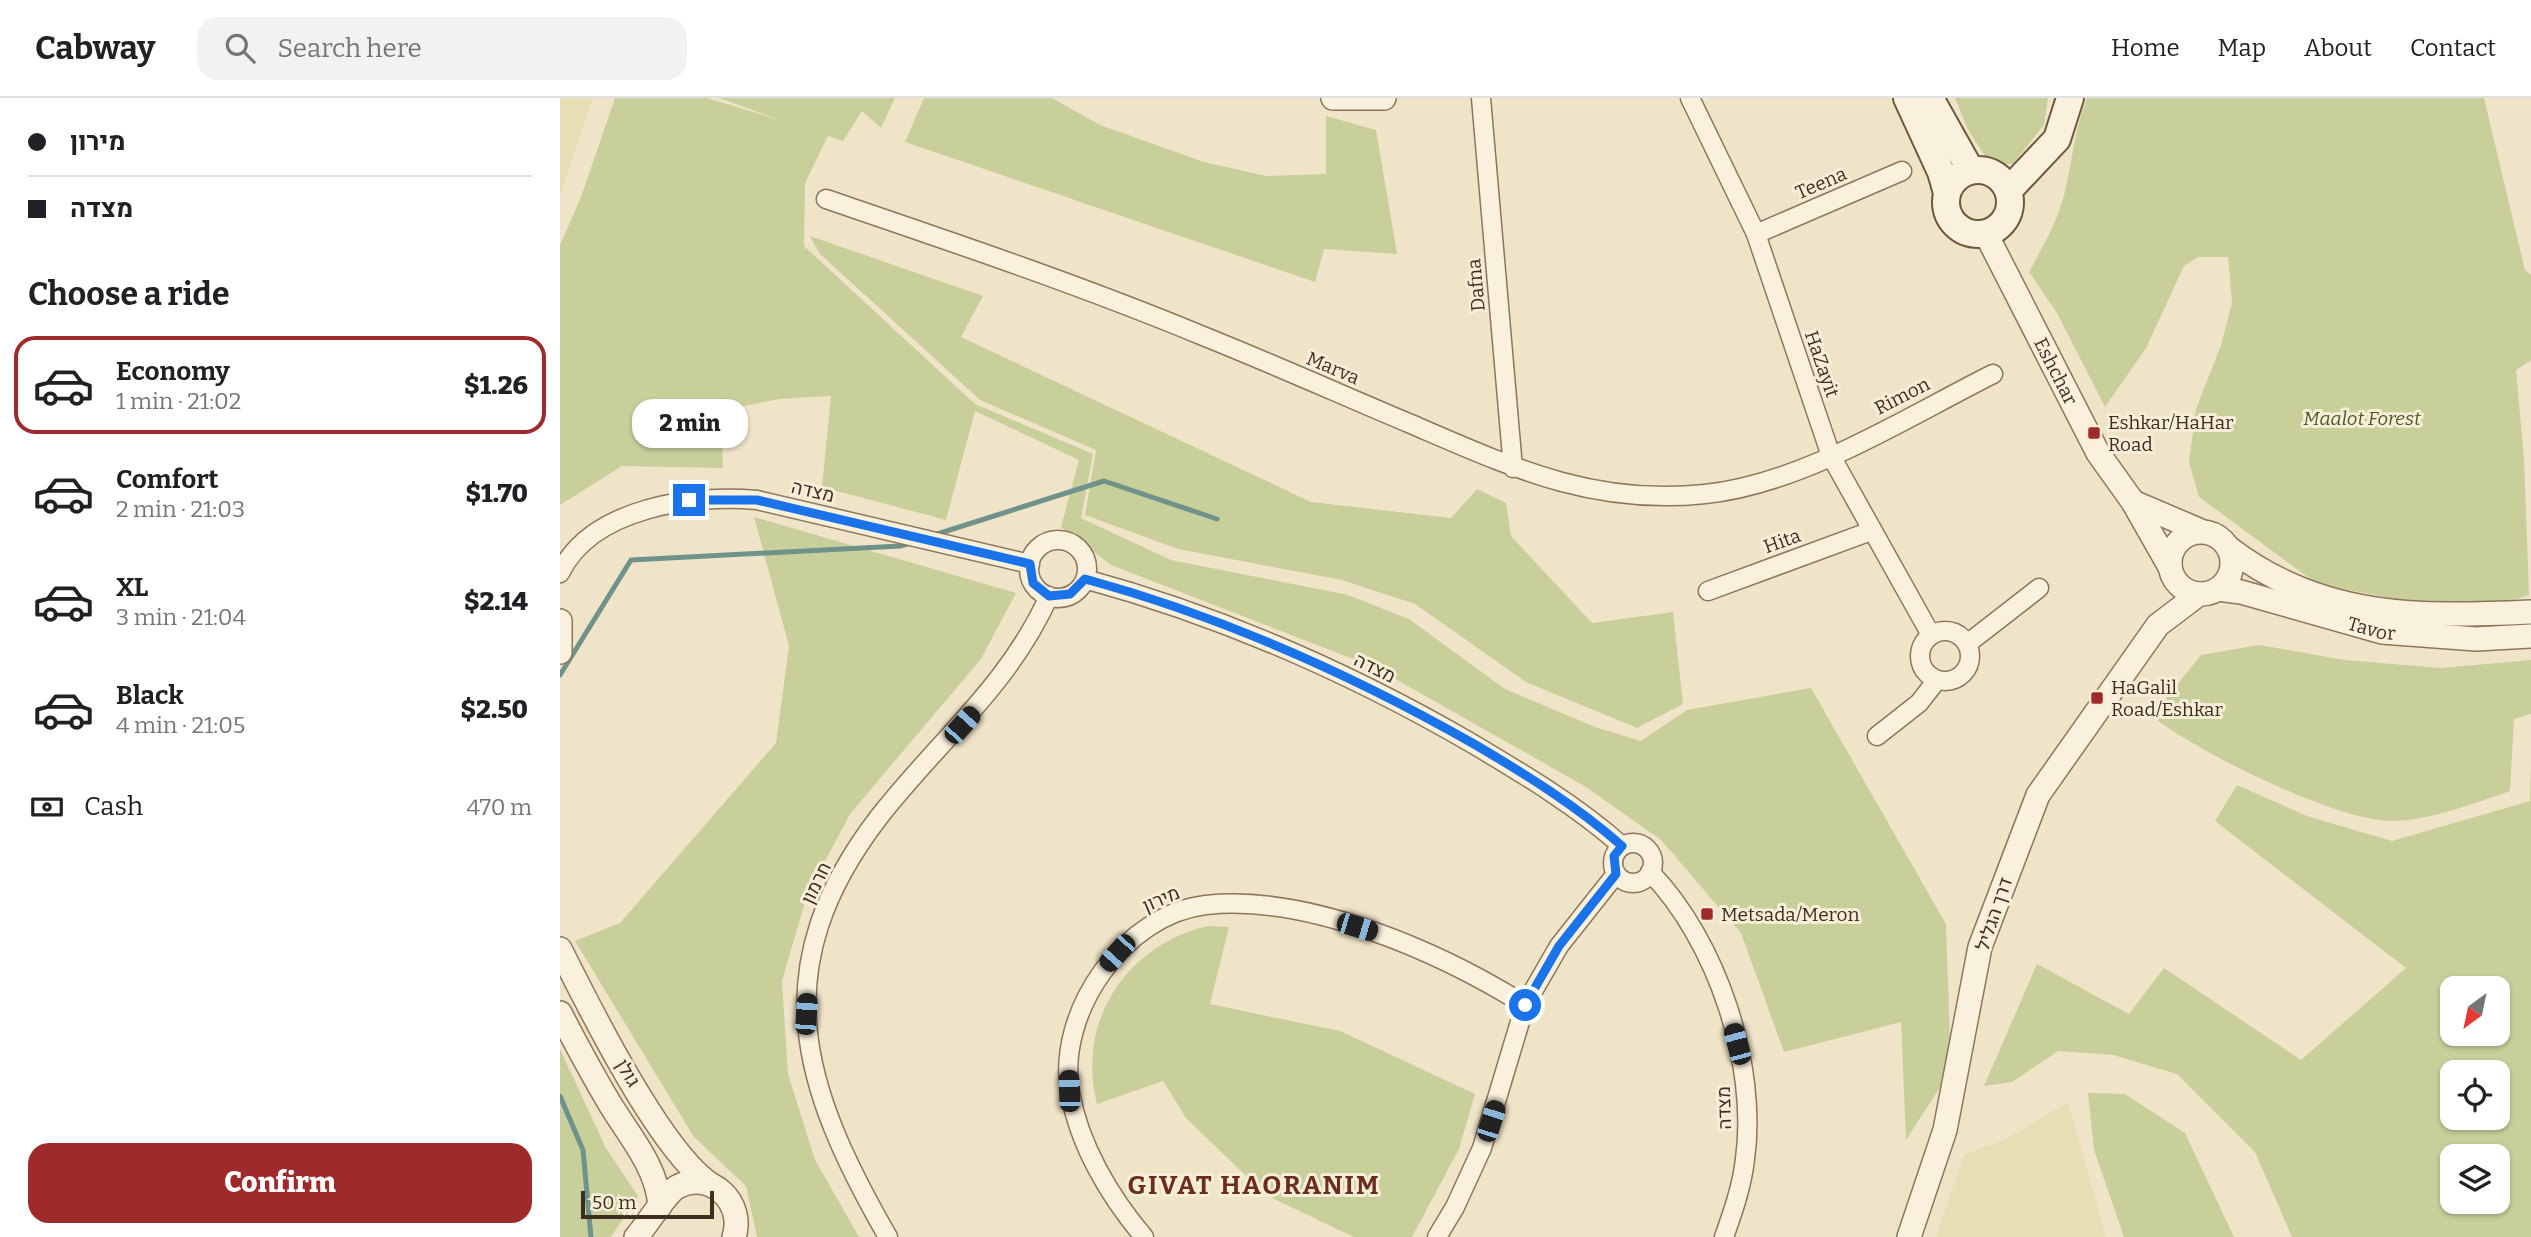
<!DOCTYPE html>
<html lang="en">
<head>
<meta charset="utf-8">
<style>
	:root { --surface:#fff; --page:#f2f2f2; --text:#202124; --muted:#757577; --line:#e0e0e0; --accent:#9e2a2b }
	body { margin:0; font-family:Bitter,Heebo,serif; background:var(--page); color:var(--text); height:100vh; display:flex; flex-direction:column; font-size:26px; white-space:nowrap }
	* { box-sizing:border-box; margin:0 }
	p { font-size:23px; color:var(--muted) }
	.icon { flex:none; width:38px; height:38px; fill:none; stroke:currentColor; stroke-width:2; stroke-linecap:round; stroke-linejoin:round }
	.map { position:relative; flex:1; overflow:hidden }
	.sheet { display:flex; flex-direction:column; background:var(--surface); width:560px }
	.sheet>* { flex:none }
	.hud { display:grid; align-content:center; height:154px; padding:0 28px; background:var(--surface) }
	.needle { width:46px; rotate:213deg }
	.controls { position:absolute; left:1880px; top:878px; display:grid; gap:14px }
	.controls a { display:grid; place-items:center; width:70px; height:70px; border-radius:14px; background:var(--surface); box-shadow:0 2px 5px #0004; font-size:35px }
	.scale { position:absolute; left:21px; bottom:18px; width:133px; box-sizing:border-box; padding-left:7px; border:4px solid #3d2e20; border-top:0; font-size:19px; line-height:24px; white-space:nowrap; color:#3d2e20; -webkit-text-stroke:5px #f7eed8; paint-order:stroke }
	.end { position:absolute; width:32px; height:32px; margin:-16px; border:9px solid #1a73e8; background:#fff; box-shadow:0 0 0 4px #fff }
	.from { border-radius:50% }
	.bubble { position:absolute; height:49px; border-radius:21px; background:var(--surface); box-shadow:0 2px 5px #0004; font-size:23px; font-weight:800; line-height:49px; text-align:center }
	.car { position:absolute; width:21px; height:42px; margin:-21px -10px; border-radius:9px; box-shadow:0 0 5px 2px #0007; background:linear-gradient(#222 24%,#8ab4d8 0 40%,#222 0 76%,#8ab4d8 0 86%,#222 0) }
	.hud b { display:flex; align-items:center; gap:24px; height:66px; font-size:26px }
	.hud b+b { border-top:2px solid var(--line) }
	.hud i { width:18px; height:18px; background:var(--text) }
	ul { padding:0; list-style:none }
	li { display:flex; align-items:center; gap:21px; height:98px; margin:0 14px 10px; padding:0 14px; border:4px solid transparent; border-radius:21px }
	li div { flex:1 }
	li b { display:block; font-size:26px }
	li em { font-style:normal; font-weight:800 }
	li.on { border-color:var(--accent) }
	li>.icon { width:63px; height:63px; stroke-width:1.5 }
	h2 { padding:0 28px; font-size:32px; line-height:84px }
	.pay { display:flex; align-items:center; gap:18px; height:77px; padding:0 28px; font-size:26px }
	.pay p { margin-inline-start:auto }
	.primary-button { display:flex; gap:14px; margin-top:auto; padding:14px 28px }
	.primary-button a { flex:1; height:80px; border-radius:21px; background:var(--accent); color:#fff; font-size:28px; font-weight:800; line-height:80px; text-align:center }
	header { display:flex; align-items:center; gap:42px; box-sizing:border-box; height:98px; padding:0 35px; background:var(--surface); border-bottom:2px solid var(--line) }
	header strong { font-size:33px }
	nav { display:flex; gap:38px; margin-inline-start:auto; font-size:24px }
	.search { width:490px; height:63px; background:var(--page); display:flex; align-items:center; gap:18px; box-sizing:border-box; padding:0 24px; border-radius:21px; color:var(--muted); font-size:26px }
	main { display:flex; flex:1; min-height:0 }
	.map>svg:first-child { display:block }
</style>
</head>
<body>
<header>
<strong>Cabway</strong>
<div class="search"><svg class="icon" aria-label="search" viewBox="0 0 24 24"><circle cx="10" cy="10" r="6"/><path d="M15 15l6 6"/></svg>Search here</div>
<nav><a>Home</a><a>Map</a><a>About</a><a>Contact</a></nav>
</header>
<main>
<section class="sheet">
<div class="hud">
<b><i class="from"></i>מירון</b>
<b><i></i>מצדה</b>
</div>
<h2>Choose a ride</h2>
<ul>
<li class="on"><svg class="icon" aria-label="car" viewBox="0 0 24 24"><path d="M5 17H2v-5l4-1 3-4h7l3 4 3 1v5h-3M9 17h6M6 11h13"/><circle cx="7" cy="17" r="2"/><circle cx="17" cy="17" r="2"/></svg><div><b>Economy</b><p>1 min · 21:02</p></div><em>$1.26</em></li>
<li><svg class="icon" aria-label="car" viewBox="0 0 24 24"><path d="M5 17H2v-5l4-1 3-4h7l3 4 3 1v5h-3M9 17h6M6 11h13"/><circle cx="7" cy="17" r="2"/><circle cx="17" cy="17" r="2"/></svg><div><b>Comfort</b><p>2 min · 21:03</p></div><em>$1.70</em></li>
<li><svg class="icon" aria-label="car" viewBox="0 0 24 24"><path d="M5 17H2v-5l4-1 3-4h7l3 4 3 1v5h-3M9 17h6M6 11h13"/><circle cx="7" cy="17" r="2"/><circle cx="17" cy="17" r="2"/></svg><div><b>XL</b><p>3 min · 21:04</p></div><em>$2.14</em></li>
<li><svg class="icon" aria-label="car" viewBox="0 0 24 24"><path d="M5 17H2v-5l4-1 3-4h7l3 4 3 1v5h-3M9 17h6M6 11h13"/><circle cx="7" cy="17" r="2"/><circle cx="17" cy="17" r="2"/></svg><div><b>Black</b><p>4 min · 21:05</p></div><em>$2.50</em></li>
</ul>
<div class="pay"><svg class="icon" aria-label="cash" viewBox="0 0 24 24"><path d="M3 7h18v10H3z"/><circle cx="12" cy="12" r="2"/></svg>Cash<p>470 m</p></div>
<div class="primary-button"><a>Confirm</a></div>
</section>
<div class="map">
<svg width="1971" height="1139" viewBox="0 0 1971 1139">
	<rect width="100%" height="100%" fill="#f0e4c8"/>
	<path fill="#e6deb5" d="M0 0H33L0 99Z
		M1508 1004 1546 1139H1376L1404 1057 1448 1040Z"/>
	<path fill="#c9cf9b" fill-rule="evenodd" d="M55 0H147L220 22 159 0H335L321 30 302 13 283 43 268 38 245 85 244 148 415 306 533 356 521 420 611 462 788 497 849 521 945 591 1035 629 1081 643 1127 612 1251 590 1386 826 1391 972 1346 1042 1341 924 1224 954 1181 835 1101 742 1026 689 816 570 551 467 501 429 519 362 415 313 386 422 262 389 271 298 219 301 161 313 163 370 62 368 0 407V147L21 99Z
		M364 0H492L540 27 644 64 706 78 766 76V18L816 32 837 156 764 151 755 184 345 44Z
		M1395 0H1488L1484 27 1453 66H1430L1407 30Z
		M1527 0H1924L1965 172 1971 177V262L1956 272 1964 361 1969 497 1930 509H1879L1757 486 1639 399 1629 364 1636 311 1661 247 1672 205 1668 159H1638L1624 168 1586 250 1545 309 1497 215 1469 174C1485 145 1501 117 1507 84 1513 56 1516 27 1527 0Z
		M250 138 423 198 401 239 751 404 891 420 917 391 946 405 951 438 1032 525 1113 514 1123 606 1077 630 966 584 855 506 782 482 618 451 525 417 536 352 420 302 259 155Z
		M194 419 456 495 421 561 290 716 247 797 222 883 228 976 255 1062 299 1139H197L186 1088 134 1039 15 843 60 825 216 645 229 548Z
		M1699 547 1785 562 1881 570 1971 562V616L1954 621 1950 693C1915 705 1874 721 1836 723 1781 726 1635 653 1592 618L1641 557Z
		M1971 662V1139H1732L1695 1054 1617 976 1553 957 1498 953 1452 984 1424 988 1477 866 1569 916 1604 870 1741 962 1846 870 1655 723 1677 687 1747 718 1832 743 1970 703ZM1892 891H1937V936H1892ZM1892 975H1937V1020H1892ZM1892 1059H1937V1104H1892Z
		M648 828 669 829 650 906 780 933 915 996 899 1051 852 1139H794L706 1097 626 1020 603 983 537 1006C516 924 566 847 648 828Z
		M0 951 46 1050 78 1098 51 1139H0Z
		M1528 995 1565 996 1625 1035 1674 1139H1564L1534 1052Z"/>
	<g fill="none" stroke-linecap="round" stroke-linejoin="round">
		<path stroke="#6f938a" stroke-width="5" d="M374 437 544 383 657 421
			M0 577 71 462 340 448 351 445
			M0 998 23 1052 31 1139"/>
		<g stroke="#8d765c" stroke-width="21">
			<path id="minor" d="M921 0 953 370
				M1130 0 1196 136 1271 358 1371 537
				M266 101C392 144 520 187 643 238 713 266 782 297 851 326 951 369 1033 408 1145 396 1243 386 1345 320 1433 276
				M1196 136 1342 73
				M469 471a29 29 0 1 1 58 0a29 29 0 1 1-58 0Z
				M0 475C32 409 134 396 197 402L470 466
				M525 481C661 518 791 575 913 646 965 677 1017 708 1062 748
				M1148 493 1311 433
				M1360 558a25 25 0 1 1 50 0a25 25 0 1 1-50 0Z
				M1407 546 1479 490
				M1317 638 1359 605 1377 582
				M1053 765a20 20 0 1 1 40 0a20 20 0 1 1-40 0Z
				M1090 774C1157 843 1198 967 1185 1061 1182 1088 1173 1114 1164 1139
				M328 1139C241 988 203 870 319 719 379 642 448 589 489 498
				M584 1139C550 1099 519 1047 510 994 496 914 565 816 646 807 749 796 880 854 965 907
				M877 1139 895 1109 922 1050 965 907 999 848 1056 776"/>
		</g>
		<g stroke="#8d765c" stroke-width="26">
			<g id="tertiary">
				<path d="M773 0H824"/>
				<path id="s1" d="M1426 136 1538 355 1573 404 1610 469"/>
				<path d="M1573 404 1641 433"/>
				<circle cx="1641" cy="465" r="31"/>
				<path d="M1669 450C1761 521 1860 519 1971 514"/>
				<path id="s2" d="M1658 491 1681 494 1822 534 1916 541 1971 538"/>
				<path d="M0 523V554"/>
				<path d="M0 851C28 907 102 1057 153 1088"/>
				<path d="M0 915C16 946 32 976 50 1006 70 1039 97 1069 100 1108"/>
				<path d="M76 1139C88 1126 105 1096 117 1089 151 1071 185 1105 174 1139"/>
				<path d="M1349 1139 1385 1032 1420 849 1478 697 1598 527 1639 496"/>
			</g>
		</g>
		<g stroke="#6f573f" stroke-width="30">
			<path id="secondary" d="M1347 0 1381 74 1387 95
				M1370 0 1411 73
				M1386 104a32 32 0 1 1 64 0a32 32 0 1 1-64 0Z
				M1448 93 1497 41 1510 0"/>
		</g>
		<use href="#minor" stroke="#faf1dc" stroke-width="18"/>
		<use href="#tertiary" stroke="#faf1dc" stroke-width="23"/>
		<use href="#secondary" stroke="#faf1dc" stroke-width="26"/>
	</g>
	<g fill="none" stroke-linecap="round" stroke-linejoin="round">
		<path stroke="#1a73e8" stroke-width="9" d="M129 402H197L470 466 473 485 489 498 510 496 525 481C661 518 791 576 914 646 965 676 1017 708 1062 748L1054 758 1056 776 999 848 965 907"/>
	</g>
	<g fill="#9e2a2b" stroke="#f7eed8" stroke-width="2.5">
		<rect x="1527" y="328" width="14" height="14" rx="3.5"/>
		<rect x="1530" y="593" width="14" height="14" rx="3.5"/>
		<rect x="1140" y="809" width="14" height="14" rx="3.5"/>
	</g>
	<g text-anchor="middle" dominant-baseline="central" stroke-width="6" stroke-linejoin="round" paint-order="stroke">
		<g font-size="19" fill="#3d2e20" stroke="#f7eed8">
			<text transform="translate(1261 85) rotate(-23)">Teena</text>
			<text transform="translate(916 187) rotate(-95)">Dafna</text>
			<text transform="translate(1262 266) rotate(71)">HaZayit</text>
			<text transform="translate(773 270) rotate(23)">Marva</text>
			<text stroke="none"><textPath href="#s1" startOffset="154">Eshchar</textPath></text>
			<text transform="translate(1342 298) rotate(-27)">Rimon</text>
			<text transform="translate(253 393) rotate(13)">מצדה</text>
			<text transform="translate(1222 443) rotate(-20)">Hita</text>
			<text stroke="none"><textPath href="#s2" startOffset="159">Tavor</textPath></text>
			<text transform="translate(815 570) rotate(26)">מצדה</text>
			<text transform="translate(256 785) rotate(-64)">חרמון</text>
			<text transform="translate(601 801) rotate(-23)">מירון</text>
			<text transform="translate(1434 816) rotate(-71)">דרך הגליל</text>
			<text transform="translate(68 975) rotate(59)">גולן</text>
			<text transform="translate(1164 1010) rotate(-92)">מצדה</text>
		</g>
		<g font-size="19" font-style="italic" fill="#4d5a26" stroke="#f7eed8">
			<text x="1802" y="320">Maalot Forest</text>
		</g>
		<g font-size="19" fill="#3d2e20" stroke="#f7eed8" text-anchor="start">
			<text x="1548" y="324">Eshkar/HaHar<tspan x="1548" dy="22">Road</tspan></text>
			<text x="1551" y="589">HaGalil<tspan x="1551" dy="22">Road/Eshkar</tspan></text>
			<text x="1161" y="816">Metsada/Meron</text>
		</g>
		<g font-size="26" font-weight="bold" letter-spacing="2" fill="#6b2e1e" stroke="#f7eed8">
			<text x="694" y="1087">GIVAT HAORANIM</text>
		</g>
	</g>
</svg>
<div class="controls">
<a><svg class="needle" viewBox="-14 -14 28 28"><path d="M0-13l5 13h-10z" fill="#e53935"/><path d="M0 13l5-13h-10z" fill="#757577"/></svg></a>
<a><svg class="icon" aria-label="locate" viewBox="0 0 24 24"><circle cx="12" cy="12" r="6"/><path d="M12 2v4M12 18v4M2 12h4M18 12h4"/></svg></a>
<a><svg class="icon" aria-label="layers" viewBox="0 0 24 24"><path d="M12 4l9 5-9 5-9-5zM3 14l9 5 9-5"/></svg></a>
</div>
<div class="scale">50 m</div>
<i class="end from" style="left:965px;top:907px"></i>
<i class="end" style="left:129px;top:402px"></i>
<div class="bubble" style="left:72px;top:301px;width:116px">2 min</div>
<i class="car" style="left:402px;top:627px;rotate:42deg"></i>
<i class="car" style="left:797px;top:829px;rotate:107deg"></i>
<i class="car" style="left:557px;top:855px;rotate:222deg"></i>
<i class="car" style="left:246px;top:916px;rotate:4deg"></i>
<i class="car" style="left:1177px;top:946px;rotate:345deg"></i>
<i class="car" style="left:509px;top:993px;rotate:358deg"></i>
<i class="car" style="left:931px;top:1023px;rotate:18deg"></i>
</div>
</main>
</body>
</html>
